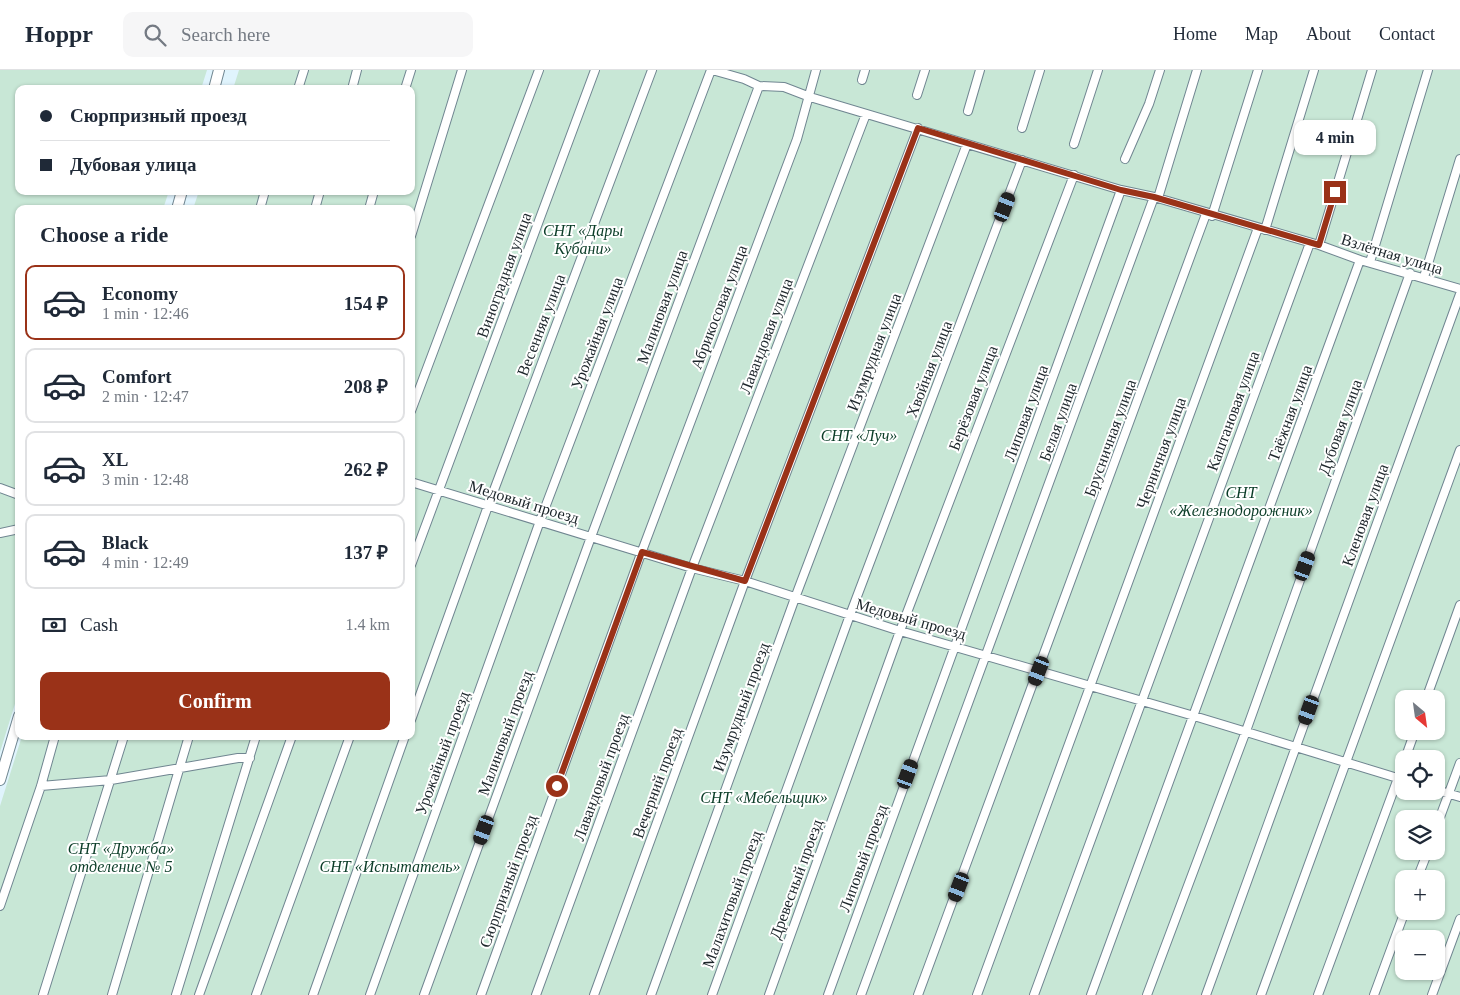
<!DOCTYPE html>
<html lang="en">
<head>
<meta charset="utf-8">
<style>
	:root { --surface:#fff; --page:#f6f6f7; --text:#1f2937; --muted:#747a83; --line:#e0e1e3; --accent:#9a3218 }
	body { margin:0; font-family:Georgia,serif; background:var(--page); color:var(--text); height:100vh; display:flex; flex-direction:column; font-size:19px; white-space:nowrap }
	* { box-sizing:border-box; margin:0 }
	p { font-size:16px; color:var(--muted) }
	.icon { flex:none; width:28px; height:28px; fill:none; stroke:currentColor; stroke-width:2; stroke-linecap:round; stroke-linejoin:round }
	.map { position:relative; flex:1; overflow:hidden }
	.side { position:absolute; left:15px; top:135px; width:400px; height:535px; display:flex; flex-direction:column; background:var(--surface); border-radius:10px; box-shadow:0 1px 4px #0004 }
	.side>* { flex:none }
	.banner { position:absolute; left:15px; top:15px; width:400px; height:110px; border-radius:10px; box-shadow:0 1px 4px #0004; display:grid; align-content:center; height:110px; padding:0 25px; background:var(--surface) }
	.needle { width:32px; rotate:151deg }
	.tools { position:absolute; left:1395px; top:620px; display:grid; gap:10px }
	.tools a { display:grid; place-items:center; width:50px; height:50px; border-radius:10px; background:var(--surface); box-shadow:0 1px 4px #0004; font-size:25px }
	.end { position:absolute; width:22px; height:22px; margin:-11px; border:6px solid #9a3218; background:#fff; box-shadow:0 0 0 2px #fff }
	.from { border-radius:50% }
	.bubble { position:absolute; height:35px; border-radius:10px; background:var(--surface); box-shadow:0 1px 4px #0004; font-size:16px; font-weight:700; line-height:35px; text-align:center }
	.car { position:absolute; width:15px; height:30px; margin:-15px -8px; border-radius:6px; box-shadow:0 0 4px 1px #0007; background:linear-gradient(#222 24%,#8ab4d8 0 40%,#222 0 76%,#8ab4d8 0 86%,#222 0) }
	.banner b { display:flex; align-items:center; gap:18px; height:48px; font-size:19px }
	.banner b+b { border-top:1px solid var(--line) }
	.banner i { width:12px; height:12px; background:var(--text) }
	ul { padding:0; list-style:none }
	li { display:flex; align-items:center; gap:15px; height:75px; margin:0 10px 8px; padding:0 15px; border:2px solid var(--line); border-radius:10px }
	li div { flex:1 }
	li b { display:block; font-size:19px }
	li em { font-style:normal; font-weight:700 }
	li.active { border-color:var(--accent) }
	li>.icon { width:45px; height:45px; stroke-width:1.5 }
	h2 { padding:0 25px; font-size:22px; line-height:60px }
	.pay { display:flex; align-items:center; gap:12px; height:55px; padding:0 25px; font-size:19px }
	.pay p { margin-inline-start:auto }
	.action { display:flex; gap:10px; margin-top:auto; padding:10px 25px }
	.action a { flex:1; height:58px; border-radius:10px; background:var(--accent); color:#fff; font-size:20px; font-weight:700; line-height:58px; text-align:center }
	header { display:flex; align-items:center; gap:30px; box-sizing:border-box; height:70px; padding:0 25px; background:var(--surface); border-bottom:1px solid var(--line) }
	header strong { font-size:24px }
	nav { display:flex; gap:28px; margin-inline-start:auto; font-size:18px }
	.search { width:350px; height:45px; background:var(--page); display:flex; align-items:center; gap:12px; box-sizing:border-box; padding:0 18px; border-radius:10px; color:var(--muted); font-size:19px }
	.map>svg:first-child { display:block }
</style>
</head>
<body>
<header>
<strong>Hoppr</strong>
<div class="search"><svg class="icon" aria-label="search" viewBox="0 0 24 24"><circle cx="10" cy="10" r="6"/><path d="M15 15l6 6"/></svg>Search here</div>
<nav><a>Home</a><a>Map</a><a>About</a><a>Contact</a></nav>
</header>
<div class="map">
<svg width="1460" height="925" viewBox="0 0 1460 925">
	<rect width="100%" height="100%" fill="#e0f4fd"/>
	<path fill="#c8e7d6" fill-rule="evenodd" d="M0 0H207L201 19H19V121H169L163 139H19V458L0 461Z
		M239 0H1460V925H0V736L22 666H411V139H193L199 121H411V19H233ZM1404 629H1436V661H1404ZM1404 689H1436V721H1404ZM1404 749H1436V781H1404ZM1404 809H1436V841H1404ZM1404 869H1436V901H1404Z
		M19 462V621L0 682V464Z"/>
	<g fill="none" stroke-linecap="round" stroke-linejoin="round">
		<g stroke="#708691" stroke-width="10">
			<path id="minor" d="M712 0 744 9 759 16 784 17 810 27 1121 120 1154 127 1319 175 1360 190 1460 219
				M862 10 865 0
				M298 19 304 0
				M352 19 357 0
				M405 19 411 0
				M917 25 925 0
				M968 41 980 0
				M1022 58 1040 0
				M1074 74 1098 0
				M1125 89 1149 34 1160 0
				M1158 128 1197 0
				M260 139 265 121
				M315 139 320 121
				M369 139 374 121
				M1212 146 1258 0
				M1265 160 1314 0
				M411 166 462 0
				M1319 175 1372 0
				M1370 192 1428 0
				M1424 207 1460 89
				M411 341 539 0
				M411 412 692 498 745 511 900 561 1194 646 1404 710
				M0 418 19 425
				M0 463 19 459
				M411 495 595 0
				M1426 629 1460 535
				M411 650 488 436 652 0
				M1405 689 1415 661
				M41 716 111 710 238 688H250
				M1436 720 1460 727
				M1436 758 1460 693
				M1417 809 1428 781
				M0 836 41 716 55 666
				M43 925 124 666
				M112 925 189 666
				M176 925 256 666
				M199 925 292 666
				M256 925 350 666
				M313 925 405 666
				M370 925 540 451 711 0
				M424 925 591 467 759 16
				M481 925 642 481 797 69 816 0
				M536 925 692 498 866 44
				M594 925 745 511 918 58
				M651 925 795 528 967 74
				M712 925 850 545 1022 90
				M769 925 900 561 1074 105
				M828 925 1121 120
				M861 925 1154 127
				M918 925 1206 144
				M977 925 1258 158
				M1034 925 1310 173
				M1091 925 1360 190
				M1147 925 1246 661 1410 203
				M1206 925 1460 224
				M1261 925 1460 380
				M1318 925 1404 692
				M1374 925 1405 841
				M1432 925 1460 849"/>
		</g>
		<g stroke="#708691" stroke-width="12">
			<path id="major" d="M214 19 219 0
				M177 139 182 121
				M0 710 19 646"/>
		</g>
		<use href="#minor" stroke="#fff" stroke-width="8"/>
		<use href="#major" stroke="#fff" stroke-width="10"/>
	</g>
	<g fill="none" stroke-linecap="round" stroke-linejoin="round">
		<path stroke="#9a3218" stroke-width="6" d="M557 716 642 482 745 511 918 58 1121 120 1154 127 1319 175 1335 122"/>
	</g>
	<g text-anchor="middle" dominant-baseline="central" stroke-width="4" stroke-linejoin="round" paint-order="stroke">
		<g font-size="16" font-style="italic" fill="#0a3c27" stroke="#fff">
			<text x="583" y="160">СНТ «Дары<tspan x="583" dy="18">Кубани»</tspan></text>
			<text x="859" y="365">СНТ «Луч»</text>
			<text x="1241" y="422">СНТ<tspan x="1241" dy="18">«Железнодорожник»</tspan></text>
			<text x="764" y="727">СНТ «Мебельщик»</text>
			<text x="121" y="778">СНТ «Дружба»<tspan x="121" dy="18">отделение № 5</tspan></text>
			<text x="390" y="796">СНТ «Испытатель»</text>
		</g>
		<g font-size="16" fill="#1c252a" stroke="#fff">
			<text transform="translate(1392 184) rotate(17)">Взлётная улица</text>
			<text transform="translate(504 205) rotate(-70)">Виноградная улица</text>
			<text transform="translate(662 237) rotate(-70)">Малиновая улица</text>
			<text transform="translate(719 237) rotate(-69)">Абрикосовая улица</text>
			<text transform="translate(541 255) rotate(-69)">Весенняя улица</text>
			<text transform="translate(597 263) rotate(-69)">Урожайная улица</text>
			<text transform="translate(766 266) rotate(-69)">Лавандовая улица</text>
			<text transform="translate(874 282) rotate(-69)">Изумрудная улица</text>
			<text transform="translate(929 299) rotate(-69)">Хвойная улица</text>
			<text transform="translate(973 328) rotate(-69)">Берёзовая улица</text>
			<text transform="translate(1233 341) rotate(-70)">Каштановая улица</text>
			<text transform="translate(1026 343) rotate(-70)">Липовая улица</text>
			<text transform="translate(1290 343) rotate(-70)">Таёжная улица</text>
			<text transform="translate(1058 352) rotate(-70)">Белая улица</text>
			<text transform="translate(1340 357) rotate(-70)">Дубовая улица</text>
			<text transform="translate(1110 368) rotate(-70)">Брусничная улица</text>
			<text transform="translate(1161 383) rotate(-70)">Черничная улица</text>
			<text transform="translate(524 432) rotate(17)">Медовый проезд</text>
			<text transform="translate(1365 445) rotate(-70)">Кленовая улица</text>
			<text transform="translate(911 549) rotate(16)">Медовый проезд</text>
			<text transform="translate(741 637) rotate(-70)">Изумрудный проезд</text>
			<text transform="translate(505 663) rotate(-70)">Малиновый проезд</text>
			<text transform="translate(442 683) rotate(-70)">Урожайный проезд</text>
			<text transform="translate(601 707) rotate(-70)">Лавандовый проезд</text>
			<text transform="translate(657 713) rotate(-70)">Вечерний проезд</text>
			<text transform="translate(863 788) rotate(-70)">Липовый проезд</text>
			<text transform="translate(796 809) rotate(-70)">Древесный проезд</text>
			<text transform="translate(508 811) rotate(-70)">Сюрпризный проезд</text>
			<text transform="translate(732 829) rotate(-70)">Малахитовый проезд</text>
		</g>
	</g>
</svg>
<div class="tools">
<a><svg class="needle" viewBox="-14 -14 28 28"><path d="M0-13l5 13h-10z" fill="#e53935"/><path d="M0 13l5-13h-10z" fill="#747a83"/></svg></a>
<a><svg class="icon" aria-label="locate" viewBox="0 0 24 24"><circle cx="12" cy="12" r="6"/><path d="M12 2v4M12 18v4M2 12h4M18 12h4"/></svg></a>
<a><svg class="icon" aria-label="layers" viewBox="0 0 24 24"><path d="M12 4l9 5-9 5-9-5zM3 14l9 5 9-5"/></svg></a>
<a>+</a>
<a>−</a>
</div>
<i class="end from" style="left:557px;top:716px"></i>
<i class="end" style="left:1335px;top:122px"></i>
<div class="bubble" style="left:1294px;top:50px;width:82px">4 min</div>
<i class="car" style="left:1005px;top:137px;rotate:21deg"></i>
<i class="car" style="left:1305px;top:496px;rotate:20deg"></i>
<i class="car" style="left:1039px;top:601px;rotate:201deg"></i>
<i class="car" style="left:1309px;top:640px;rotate:200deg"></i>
<i class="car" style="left:908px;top:704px;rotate:20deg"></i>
<i class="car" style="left:484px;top:760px;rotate:200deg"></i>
<i class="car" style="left:959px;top:817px;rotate:201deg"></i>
<div class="banner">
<b><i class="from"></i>Сюрпризный проезд</b>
<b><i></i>Дубовая улица</b>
</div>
<section class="side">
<h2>Choose a ride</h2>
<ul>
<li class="active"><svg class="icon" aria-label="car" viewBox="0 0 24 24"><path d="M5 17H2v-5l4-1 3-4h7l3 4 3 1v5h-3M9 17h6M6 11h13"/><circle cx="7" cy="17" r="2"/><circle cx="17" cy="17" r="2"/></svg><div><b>Economy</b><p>1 min · 12:46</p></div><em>154 ₽</em></li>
<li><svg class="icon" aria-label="car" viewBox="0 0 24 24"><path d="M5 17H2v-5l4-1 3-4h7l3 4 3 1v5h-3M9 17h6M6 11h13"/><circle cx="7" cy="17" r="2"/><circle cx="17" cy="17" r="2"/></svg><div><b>Comfort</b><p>2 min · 12:47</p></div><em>208 ₽</em></li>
<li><svg class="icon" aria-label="car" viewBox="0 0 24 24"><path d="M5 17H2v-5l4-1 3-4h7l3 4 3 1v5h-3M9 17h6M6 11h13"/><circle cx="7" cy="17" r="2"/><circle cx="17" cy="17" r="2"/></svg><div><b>XL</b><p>3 min · 12:48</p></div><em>262 ₽</em></li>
<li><svg class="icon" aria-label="car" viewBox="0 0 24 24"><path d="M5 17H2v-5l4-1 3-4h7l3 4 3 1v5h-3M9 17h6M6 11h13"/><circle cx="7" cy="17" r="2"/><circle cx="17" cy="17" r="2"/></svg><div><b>Black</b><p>4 min · 12:49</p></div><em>137 ₽</em></li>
</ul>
<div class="pay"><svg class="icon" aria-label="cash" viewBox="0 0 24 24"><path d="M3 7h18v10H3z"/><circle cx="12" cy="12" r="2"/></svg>Cash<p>1.4 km</p></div>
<div class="action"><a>Confirm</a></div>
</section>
</div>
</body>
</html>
